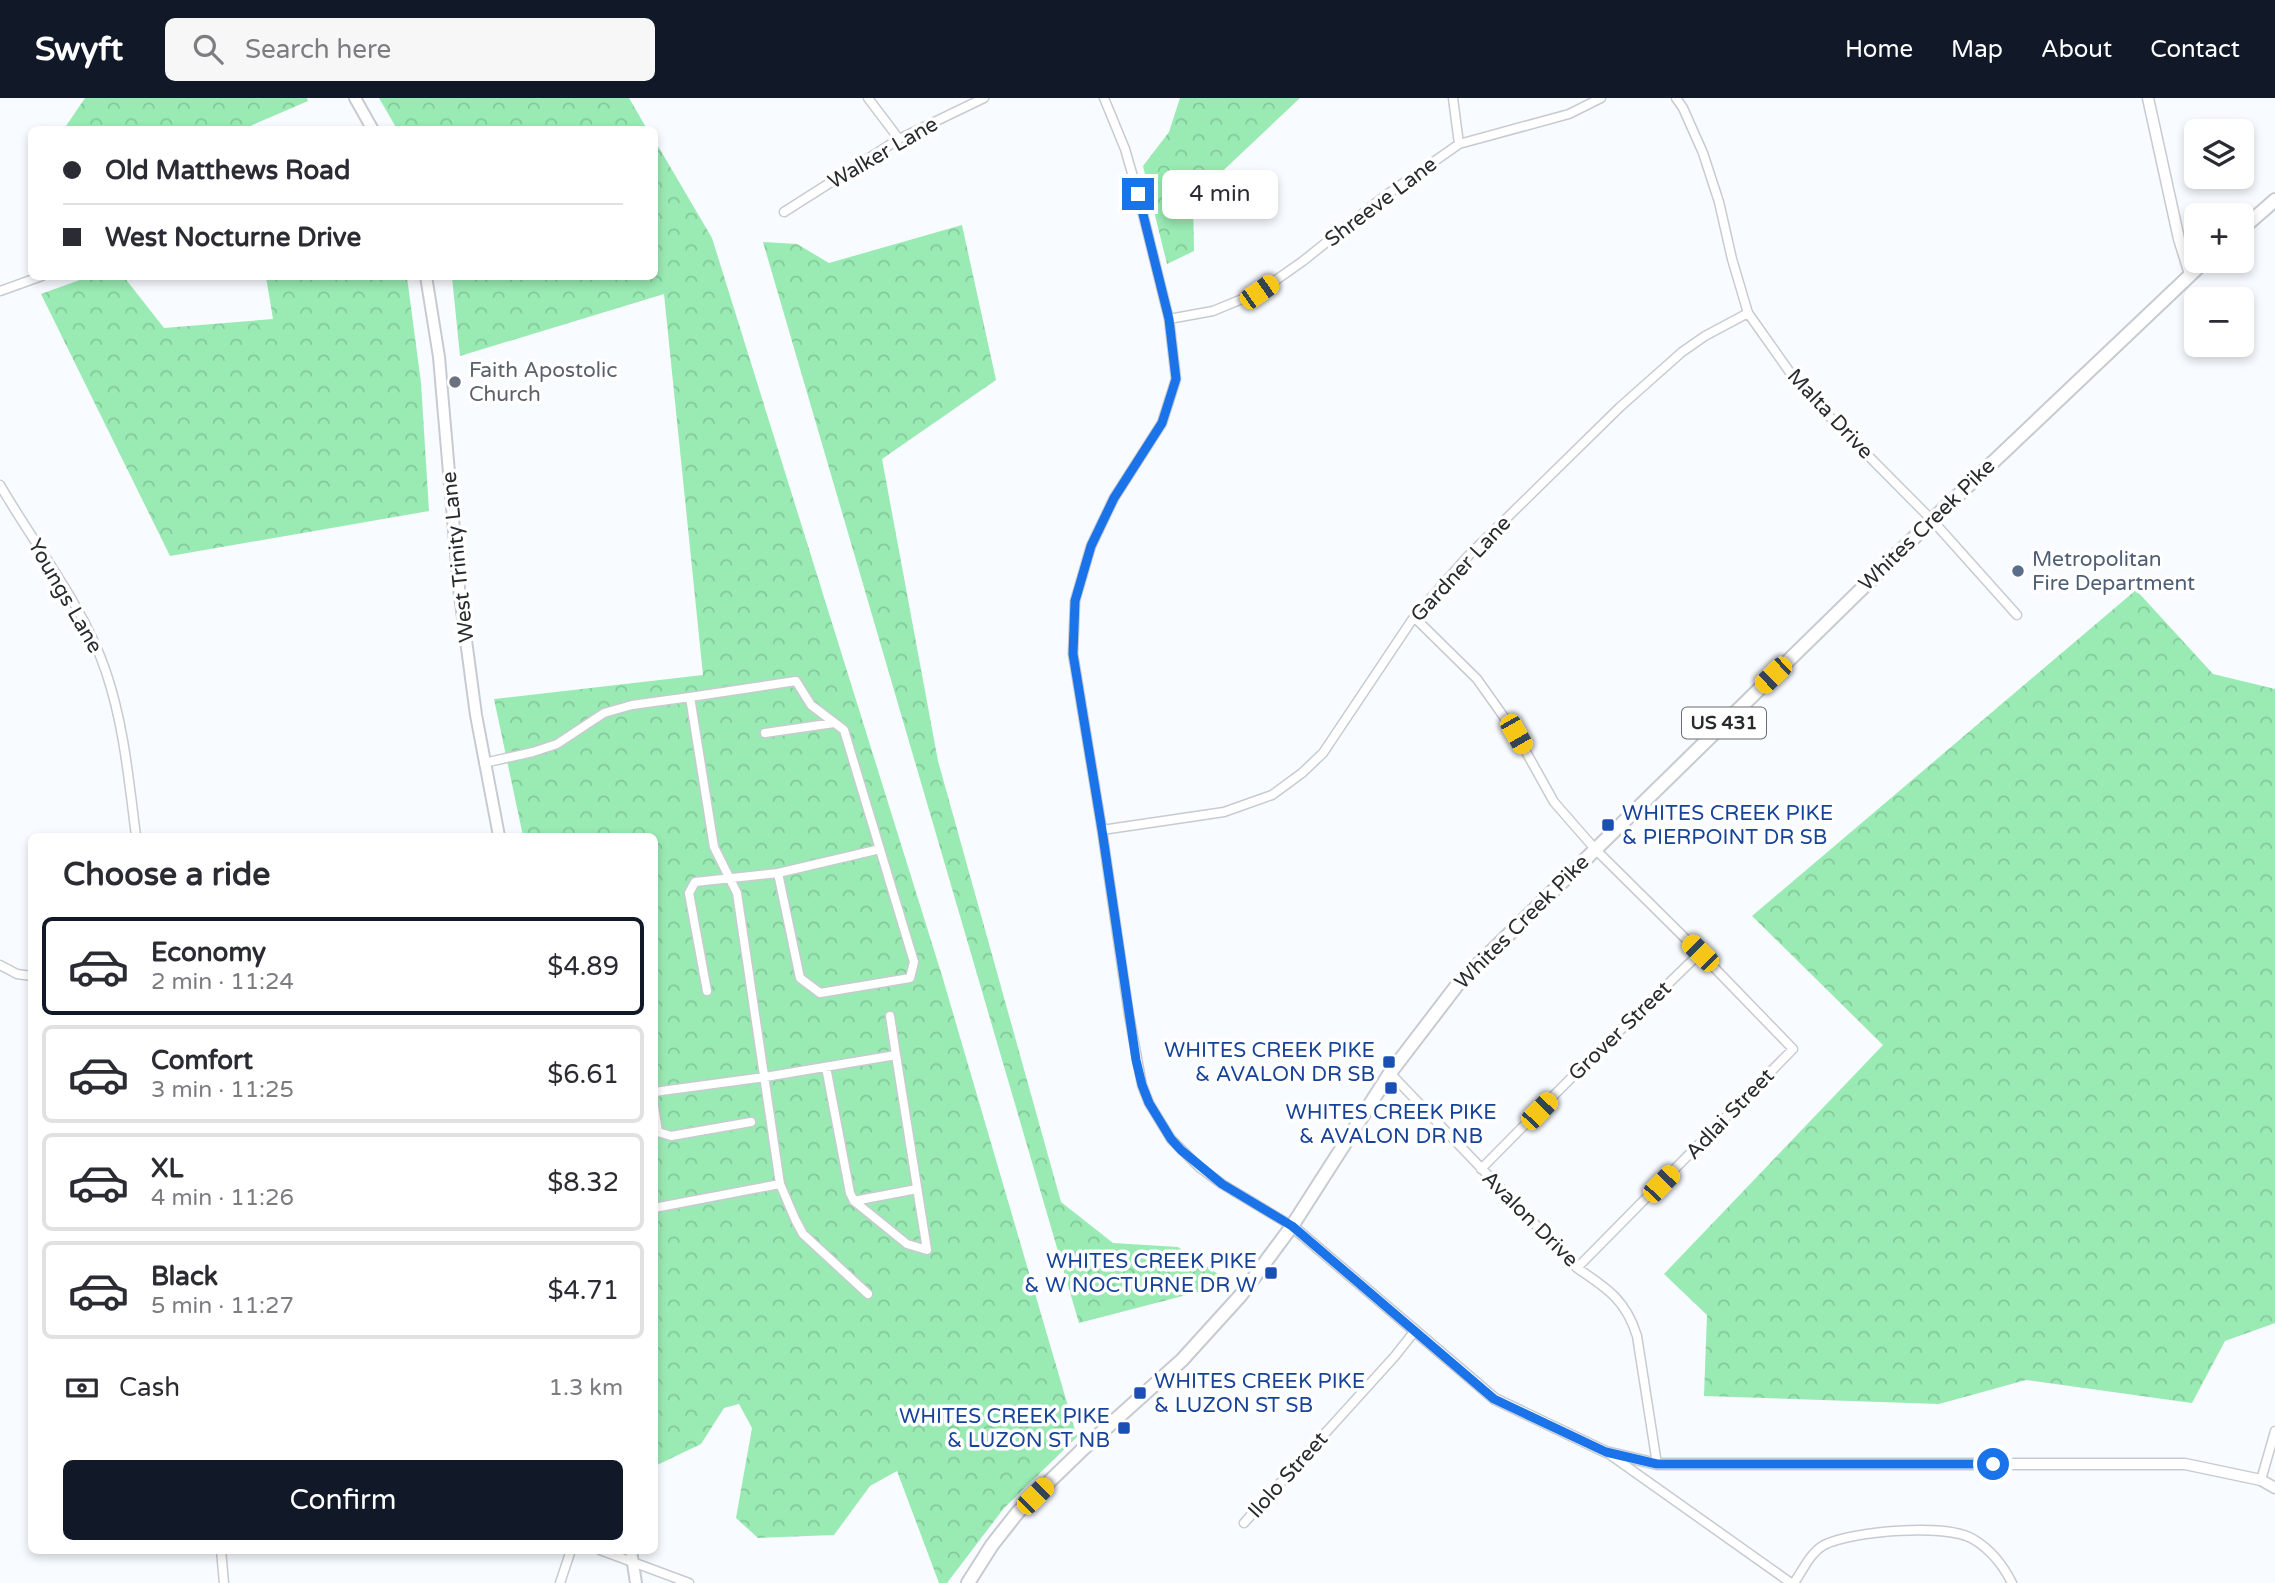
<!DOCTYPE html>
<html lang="en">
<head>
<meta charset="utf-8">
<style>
	:root { --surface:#fff; --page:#f7f7f7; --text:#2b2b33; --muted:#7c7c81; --line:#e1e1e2; --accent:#111827 }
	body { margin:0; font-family:"Varela Round",sans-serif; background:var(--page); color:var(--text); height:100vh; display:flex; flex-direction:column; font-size:26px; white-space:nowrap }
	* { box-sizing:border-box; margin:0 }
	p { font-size:23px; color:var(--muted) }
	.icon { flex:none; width:38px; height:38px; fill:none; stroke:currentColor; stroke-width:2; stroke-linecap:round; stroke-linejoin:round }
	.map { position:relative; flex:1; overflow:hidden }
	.panel { position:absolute; left:28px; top:735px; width:630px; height:721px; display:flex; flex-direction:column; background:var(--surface); border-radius:10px; box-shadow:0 4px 10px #0003 }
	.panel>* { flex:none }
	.hud { position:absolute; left:28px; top:28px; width:630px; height:154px; border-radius:10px; box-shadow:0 4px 10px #0003; display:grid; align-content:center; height:154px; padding:0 35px; background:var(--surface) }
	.fabs { position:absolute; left:2184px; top:21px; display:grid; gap:14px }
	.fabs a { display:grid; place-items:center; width:70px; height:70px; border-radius:10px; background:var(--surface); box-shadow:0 4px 10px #0003; font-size:35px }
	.end { position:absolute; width:32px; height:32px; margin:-16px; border:9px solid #1a73e8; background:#fff; box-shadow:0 0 0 4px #fff }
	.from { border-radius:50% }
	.bubble { position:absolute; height:49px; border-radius:10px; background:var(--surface); box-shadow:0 4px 10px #0003; font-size:23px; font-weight:600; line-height:49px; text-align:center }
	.car { position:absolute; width:21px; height:42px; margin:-21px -10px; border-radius:9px; box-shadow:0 0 5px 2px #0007; background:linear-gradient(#f5c518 24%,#345 0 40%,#f5c518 0 76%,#345 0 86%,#f5c518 0) }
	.hud b { display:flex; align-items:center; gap:24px; height:66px; font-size:26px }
	.hud b+b { border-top:2px solid var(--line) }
	.hud i { width:18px; height:18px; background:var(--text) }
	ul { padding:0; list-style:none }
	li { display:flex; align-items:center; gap:21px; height:98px; margin:0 14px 10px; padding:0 21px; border:4px solid var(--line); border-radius:10px }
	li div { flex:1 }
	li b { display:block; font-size:26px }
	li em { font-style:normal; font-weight:600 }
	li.on { border-color:var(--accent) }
	li>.icon { width:63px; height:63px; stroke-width:1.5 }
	h2 { padding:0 35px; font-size:32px; line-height:84px }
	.pay { display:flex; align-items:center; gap:18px; height:77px; padding:0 35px; font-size:26px }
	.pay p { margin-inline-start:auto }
	.primary-button { display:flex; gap:14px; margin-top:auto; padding:14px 35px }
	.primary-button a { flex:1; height:80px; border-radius:10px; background:var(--accent); color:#fff; font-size:28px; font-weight:600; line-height:80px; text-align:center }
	header { display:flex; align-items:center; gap:42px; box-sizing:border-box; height:98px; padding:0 35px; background:var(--accent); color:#fff }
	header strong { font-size:33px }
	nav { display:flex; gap:38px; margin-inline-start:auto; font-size:24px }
	.search { width:490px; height:63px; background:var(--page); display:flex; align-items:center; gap:18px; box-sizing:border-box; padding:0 24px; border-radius:10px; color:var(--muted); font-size:26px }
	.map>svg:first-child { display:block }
</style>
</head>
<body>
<header>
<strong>Swyft</strong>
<div class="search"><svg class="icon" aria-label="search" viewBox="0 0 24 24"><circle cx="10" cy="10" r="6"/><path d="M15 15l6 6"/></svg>Search here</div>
<nav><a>Home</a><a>Map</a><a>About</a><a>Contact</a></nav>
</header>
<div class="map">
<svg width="2275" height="1485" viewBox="0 0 2275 1485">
	<defs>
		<pattern id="forest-crowns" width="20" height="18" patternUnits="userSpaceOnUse" patternTransform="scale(1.75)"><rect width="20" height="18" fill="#99eab3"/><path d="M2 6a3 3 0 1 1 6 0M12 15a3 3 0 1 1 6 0" fill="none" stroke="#84c99a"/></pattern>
	</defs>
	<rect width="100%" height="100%" fill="#f8fbff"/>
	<path fill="url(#forest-crowns)" d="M85 0H307L308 3 243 31H64Z
		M379 0H629L647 31H397Z
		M1180 0H1300L1193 101 1194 153 1167 166 1143 68 1169 34Z
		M655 43 712 140 943 881 1077 1339 1004 1410 947 1485H939L897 1373 870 1388 834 1437 758 1440 736 1420 752 1330 739 1306 724 1310 701 1346 655 1368 654 738H523L494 601 703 577 664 196 460 258 452 179 654 178Z
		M962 127 996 282 882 361 938 663 1061 1104 1113 1145 1178 1149 1218 1176 1198 1194 1079 1225 763 144 797 146 829 165Z
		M88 179H124L164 230 273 221 266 179H407L421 285 429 413 170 458 41 196Z
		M2136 492 2213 576 2275 591V1225L2225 1243 2192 1305 2026 1282 1939 1306 1704 1298 1707 1217 1664 1176 1883 947 1752 818Z"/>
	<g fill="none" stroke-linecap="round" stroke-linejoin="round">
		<g stroke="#c7cbd1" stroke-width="11">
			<path id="minor" d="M868 0 899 41
				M1104 0 1125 51 1138 96 1169 221 1176 281 1162 325 1114 400 1091 448 1075 503 1073 556 1102 732 1129 917 1142 987 1149 1005 1171 1041 1199 1069 1222 1086 1292 1128
				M1453 0 1459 46
				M1676 0 1683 10 1703 55 1719 104 1732 161 1748 215 1801 290 1932 422 2017 517
				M784 114 899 41 984 0
				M0 193 42 178
				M1169 221 1213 213 1259 194 1303 163 1382 100 1459 46 1569 16 1601 0
				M0 387C35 448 84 508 106 574 124 627 129 684 136 738
				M1414 519 1477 581 1516 636 1554 704 1595 751 1700 855 1793 951 1577 1170
				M690 599 796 583 811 607 844 632 914 864 910 880 820 895 800 880 778 775 695 784 689 795 707 893
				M765 635 834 625
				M484 665 533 654 557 646 604 615 632 607 690 599 714 749 737 795 780 1086 654 1110
				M1102 732 1224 714 1272 697 1302 675 1323 655 1414 519 1469 457 1620 309 1682 254 1705 238 1748 215
				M778 775 880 751
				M0 867 17 876 32 878
				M826 969 850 1095 854 1103 907 1146 927 1152 896 957
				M1390 975 1577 1170C1607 1190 1626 1202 1637 1238L1657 1366
				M654 994 765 979 896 957 890 918
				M654 1008 658 1034 671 1038 751 1024
				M1481 1071 1577 974 1700 855
				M780 1086 795 1121 803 1136 868 1196
				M854 1103 917 1091
				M1609 1356 1791 1485
				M2261 1382 2275 1333
				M1244 1425 1395 1258 1414 1234
				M221 1452 224 1485
				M600 1452 689 1485
				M560 1485 571 1452
				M1794 1485C1803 1472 1810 1455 1824 1447 1852 1433 1946 1425 1973 1441 1990 1451 2003 1467 2012 1485"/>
		</g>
		<g stroke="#c7cbd1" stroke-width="13">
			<path id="tertiary" d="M2148 0 2179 141 2190 176
				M1292 1128 1495 1301 1606 1354 1657 1366H2185L2261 1382 2275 1390"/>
		</g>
		<g stroke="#c7cbd1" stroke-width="14">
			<path id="secondary" d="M355 0 373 32
				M426 178 439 259 459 490 476 617 499 738
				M631 1452 636 1485"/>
		</g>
		<g stroke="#c7cbd1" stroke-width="16">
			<path id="primary" d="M2242 131 2275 102
				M968 1485 992 1447 1018 1414 1084 1350 1182 1262 1241 1197 1292 1128 1390 975 1458 886 1932 422 2205 163"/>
		</g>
		<use href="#minor" stroke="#fff" stroke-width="8"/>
		<use href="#tertiary" stroke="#fff" stroke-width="10"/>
		<use href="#secondary" stroke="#fff" stroke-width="10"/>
		<use href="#primary" stroke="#fff" stroke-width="12"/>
	</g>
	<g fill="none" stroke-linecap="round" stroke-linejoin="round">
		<path stroke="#1a73e8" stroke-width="9" d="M1138 96 1169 221 1176 281 1162 325 1114 400 1091 448 1075 503 1073 556 1102 732 1136 962 1142 987 1149 1005 1171 1041 1181 1052 1222 1086 1292 1128 1494 1301 1606 1354 1657 1366H1993"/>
	</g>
	<circle fill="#6b7280" stroke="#fff" stroke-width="2.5" cx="455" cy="284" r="7"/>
	<circle fill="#5c6f8a" stroke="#fff" stroke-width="2.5" cx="2018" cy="473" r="7"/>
	<g fill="#1a4fb4" stroke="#fff" stroke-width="2.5">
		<rect x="1601" y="720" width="14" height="14" rx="3.5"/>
		<rect x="1382" y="957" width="14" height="14" rx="3.5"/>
		<rect x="1384" y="983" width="14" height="14" rx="3.5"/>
		<rect x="1264" y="1168" width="14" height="14" rx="3.5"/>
		<rect x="1133" y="1288" width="14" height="14" rx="3.5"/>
		<rect x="1117" y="1323" width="14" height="14" rx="3.5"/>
	</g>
	<g text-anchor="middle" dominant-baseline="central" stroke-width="7" stroke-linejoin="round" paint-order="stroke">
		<rect fill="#fff" stroke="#696b6c" stroke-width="2" x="1682" y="609.5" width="84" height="31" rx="5"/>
		<g font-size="19" font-weight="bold" fill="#292b2d">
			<text x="1724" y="625">US 431</text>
		</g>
		<g font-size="21" fill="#292b2d" stroke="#fff">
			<text transform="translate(883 55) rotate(-30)">Walker Lane</text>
			<text transform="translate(1381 104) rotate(-37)">Shreeve Lane</text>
			<text transform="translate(1830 316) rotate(47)">Malta Drive</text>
			<text transform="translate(1927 427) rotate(-44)">Whites Creek Pike</text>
			<text transform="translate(458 459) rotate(-96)">West Trinity Lane</text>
			<text transform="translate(1461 471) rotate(-47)">Gardner Lane</text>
			<text transform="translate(65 498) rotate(60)">Youngs Lane</text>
			<text transform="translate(1522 824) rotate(-45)">Whites Creek Pike</text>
			<text transform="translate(1620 933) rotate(-44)">Grover Street</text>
			<text transform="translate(1730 1016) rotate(-46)">Adlai Street</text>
			<text transform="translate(1530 1121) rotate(45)">Avalon Drive</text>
			<text transform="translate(1288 1377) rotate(-48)">Ilolo Street</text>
		</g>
		<g font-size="21" fill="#5b616d" stroke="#fff" text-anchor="start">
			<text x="469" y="272">Faith Apostolic<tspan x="469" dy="24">Church</tspan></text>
		</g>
		<g font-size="21" fill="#4e5e75" stroke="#fff" text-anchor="start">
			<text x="2032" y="461">Metropolitan<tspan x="2032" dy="24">Fire Department</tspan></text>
		</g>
		<g font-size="21" fill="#164399" stroke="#fff" text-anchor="end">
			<text x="1622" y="715" text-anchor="start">WHITES CREEK PIKE<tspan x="1622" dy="24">&amp; PIERPOINT DR SB</tspan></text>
			<text x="1375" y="952">WHITES CREEK PIKE<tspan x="1375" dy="24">&amp; AVALON DR SB</tspan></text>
			<text x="1391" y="1014" text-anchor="middle">WHITES CREEK PIKE<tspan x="1391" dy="24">&amp; AVALON DR NB</tspan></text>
			<text x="1257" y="1163">WHITES CREEK PIKE<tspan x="1257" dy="24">&amp; W NOCTURNE DR W</tspan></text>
			<text x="1154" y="1283" text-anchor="start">WHITES CREEK PIKE<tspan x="1154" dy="24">&amp; LUZON ST SB</tspan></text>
			<text x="1110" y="1318">WHITES CREEK PIKE<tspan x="1110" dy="24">&amp; LUZON ST NB</tspan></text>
		</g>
	</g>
</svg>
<div class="fabs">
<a><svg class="icon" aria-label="layers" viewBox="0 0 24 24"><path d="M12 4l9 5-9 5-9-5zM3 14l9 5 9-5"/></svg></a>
<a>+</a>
<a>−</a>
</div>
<i class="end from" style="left:1993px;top:1366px"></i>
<i class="end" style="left:1138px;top:96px"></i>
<div class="bubble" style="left:1162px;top:72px;width:116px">4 min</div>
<i class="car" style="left:1259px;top:194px;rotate:55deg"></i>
<i class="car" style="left:1773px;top:577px;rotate:226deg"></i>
<i class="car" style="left:1516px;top:636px;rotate:150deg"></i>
<i class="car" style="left:1700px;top:855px;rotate:315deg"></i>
<i class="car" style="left:1539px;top:1013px;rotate:44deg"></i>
<i class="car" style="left:1661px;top:1086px;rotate:44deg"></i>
<i class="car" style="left:1035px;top:1398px;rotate:45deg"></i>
<div class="hud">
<b><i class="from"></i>Old Matthews Road</b>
<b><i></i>West Nocturne Drive</b>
</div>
<section class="panel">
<h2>Choose a ride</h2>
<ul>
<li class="on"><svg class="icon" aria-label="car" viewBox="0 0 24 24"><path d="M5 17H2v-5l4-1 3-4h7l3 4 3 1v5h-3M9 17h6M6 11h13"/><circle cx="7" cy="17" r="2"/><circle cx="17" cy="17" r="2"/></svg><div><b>Economy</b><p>2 min · 11:24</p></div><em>$4.89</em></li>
<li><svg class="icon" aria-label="car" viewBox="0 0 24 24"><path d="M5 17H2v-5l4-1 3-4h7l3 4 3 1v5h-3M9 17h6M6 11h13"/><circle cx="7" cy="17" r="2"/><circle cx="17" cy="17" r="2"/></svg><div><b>Comfort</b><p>3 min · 11:25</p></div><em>$6.61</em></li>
<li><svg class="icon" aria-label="car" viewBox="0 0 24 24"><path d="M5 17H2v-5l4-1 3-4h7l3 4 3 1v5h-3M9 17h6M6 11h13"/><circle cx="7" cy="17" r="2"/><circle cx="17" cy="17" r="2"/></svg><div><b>XL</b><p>4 min · 11:26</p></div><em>$8.32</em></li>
<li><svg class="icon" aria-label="car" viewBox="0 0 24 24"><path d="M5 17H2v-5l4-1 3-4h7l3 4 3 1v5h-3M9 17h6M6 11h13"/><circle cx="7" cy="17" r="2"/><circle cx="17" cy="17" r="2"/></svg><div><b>Black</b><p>5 min · 11:27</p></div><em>$4.71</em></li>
</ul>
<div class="pay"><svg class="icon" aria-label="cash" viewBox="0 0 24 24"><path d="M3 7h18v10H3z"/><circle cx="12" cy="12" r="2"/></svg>Cash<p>1.3 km</p></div>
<div class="primary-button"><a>Confirm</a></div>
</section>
</div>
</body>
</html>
